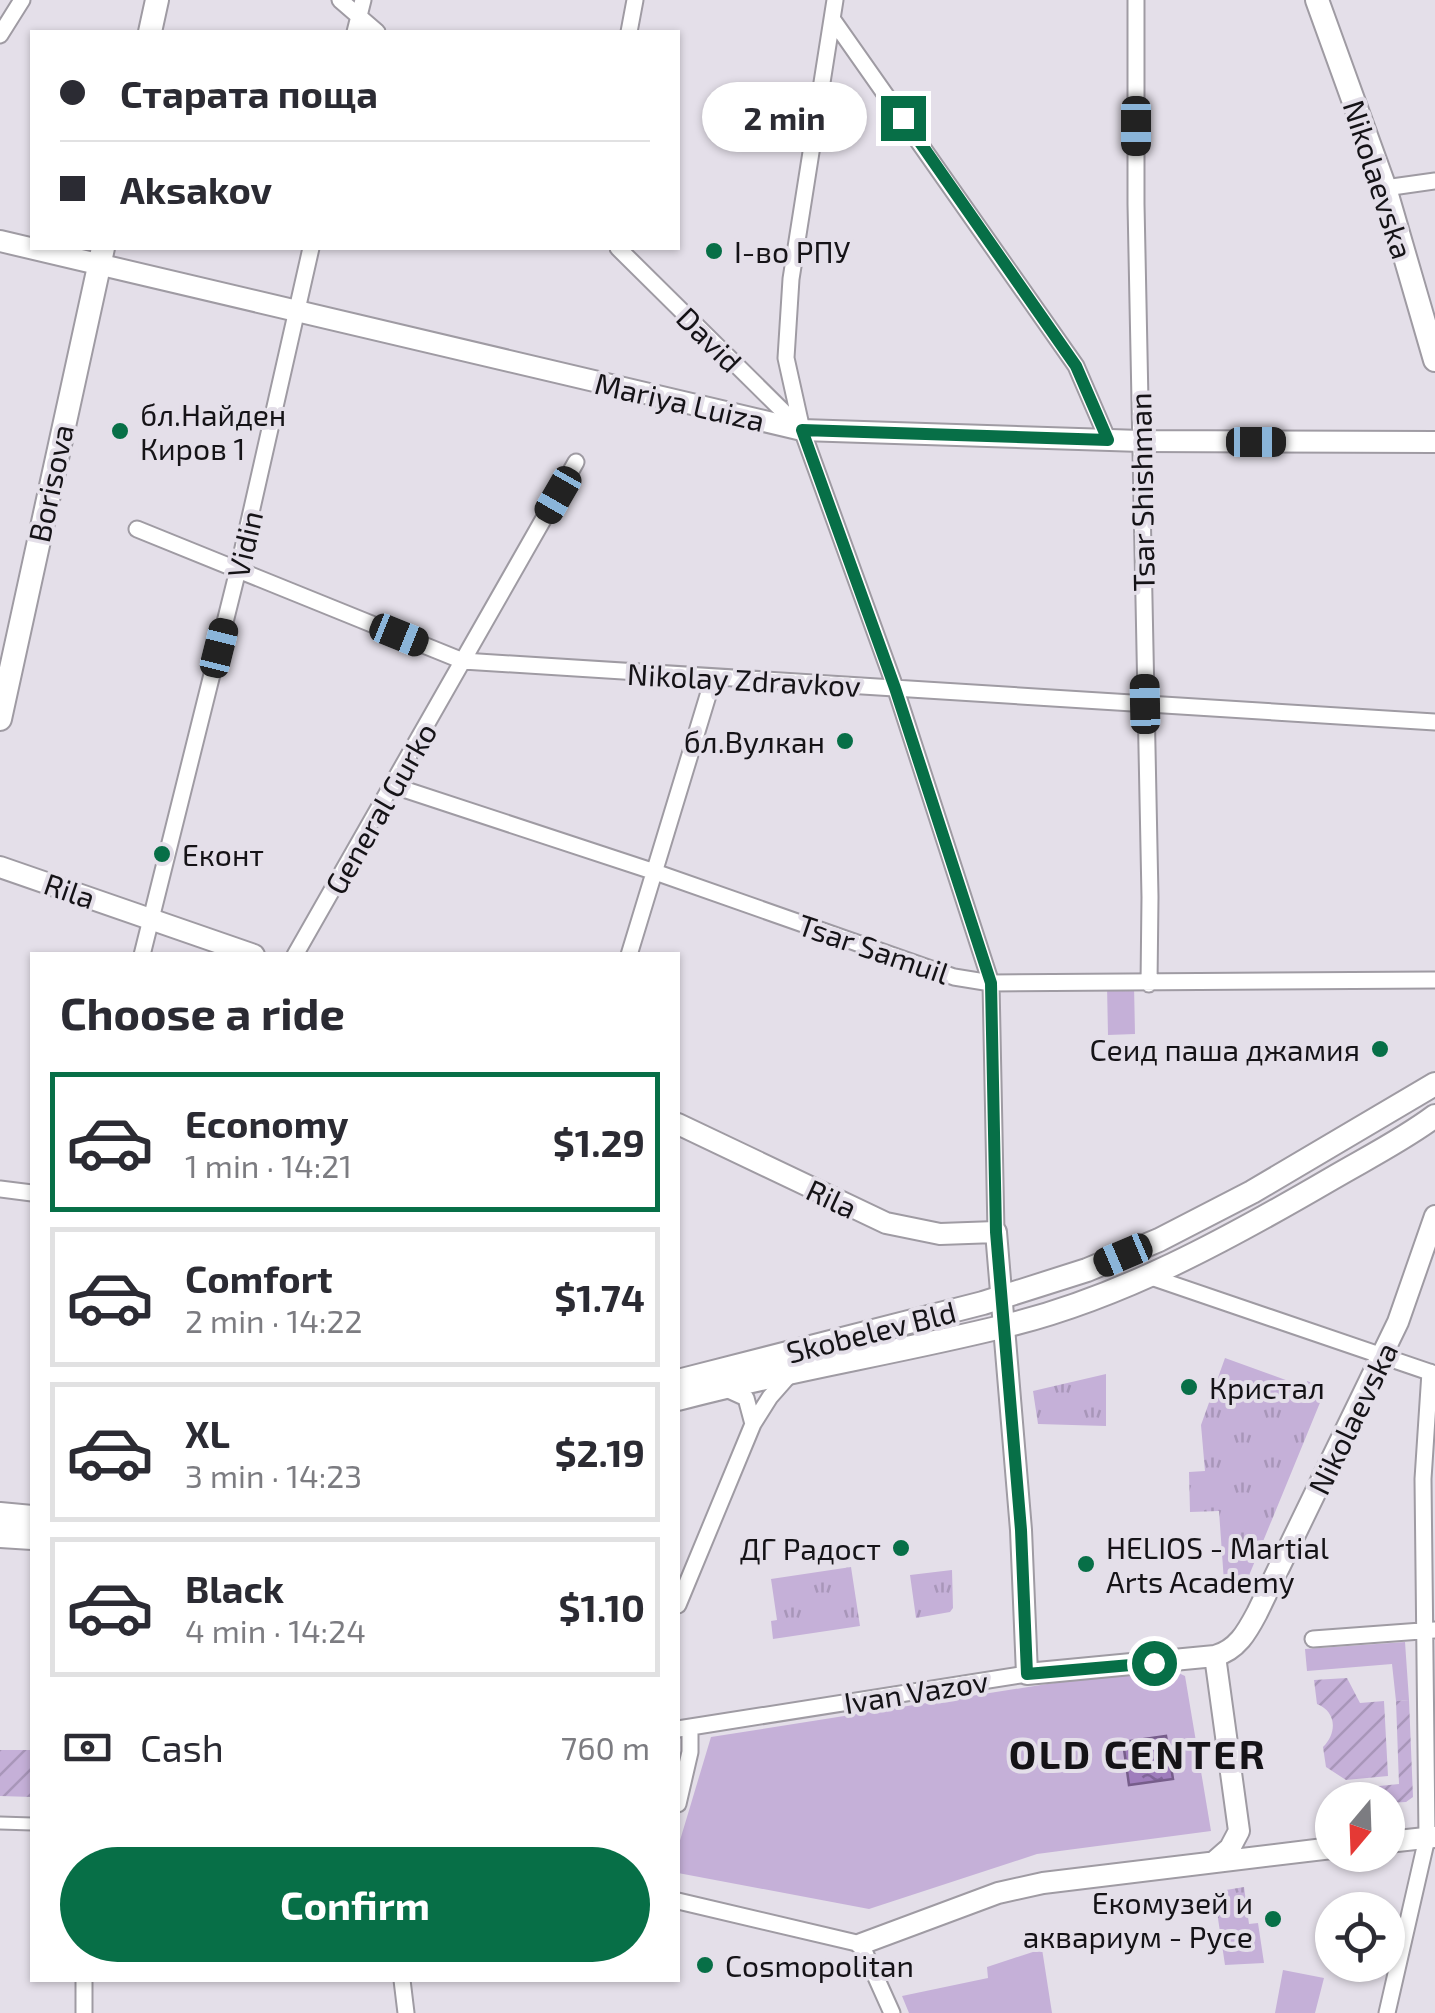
<!DOCTYPE html>
<html lang="en">
<head>
<meta charset="utf-8">
<style>
	:root { --surface:#fff; --page:#f7f7f7; --text:#2b2b33; --muted:#7c7c81; --line:#e1e1e2; --accent:#076f47 }
	body { margin:0; font-family:"Exo 2",sans-serif; background:var(--page); color:var(--text); height:100vh; display:flex; flex-direction:column; font-size:38px; white-space:nowrap }
	* { box-sizing:border-box; margin:0 }
	p { font-size:32px; color:var(--muted) }
	.icon { flex:none; width:55px; height:55px; fill:none; stroke:currentColor; stroke-width:2; stroke-linecap:round; stroke-linejoin:round }
	.map { position:relative; flex:1; overflow:hidden }
	.drawer { position:absolute; left:30px; top:952px; width:650px; height:1030px; display:flex; flex-direction:column; background:var(--surface); border-radius:0px; box-shadow:0 2px 8px #0004 }
	.drawer>* { flex:none }
	.banner { position:absolute; left:30px; top:30px; width:650px; height:220px; border-radius:0px; box-shadow:0 2px 8px #0004; display:grid; align-content:center; height:220px; padding:0 30px; background:var(--surface) }
	.needle { width:65px; rotate:199deg }
	.buttons { position:absolute; left:1315px; top:1782px; display:grid; gap:20px }
	.buttons a { display:grid; place-items:center; width:90px; height:90px; border-radius:50%; background:var(--surface); box-shadow:0 2px 8px #0004; font-size:50px }
	.end { position:absolute; width:45px; height:45px; margin:-22px; border:12px solid #076f47; background:#fff; box-shadow:0 0 0 5px #fff }
	.from { border-radius:50% }
	.bubble { position:absolute; height:70px; border-radius:35px; background:var(--surface); box-shadow:0 2px 8px #0004; font-size:32px; font-weight:700; line-height:70px; text-align:center }
	.car { position:absolute; width:30px; height:60px; margin:-30px -15px; border-radius:12px; box-shadow:0 0 8px 2px #0007; background:linear-gradient(#222 24%,#8ab4d8 0 40%,#222 0 76%,#8ab4d8 0 86%,#222 0) }
	.banner b { display:flex; align-items:center; gap:35px; height:95px; font-size:38px }
	.banner b+b { border-top:2px solid var(--line) }
	.banner i { width:25px; height:25px; background:var(--text) }
	ul { padding:0; list-style:none }
	li { display:flex; align-items:center; gap:30px; height:140px; margin:0 20px 15px; padding:0 10px; border:5px solid var(--line); border-radius:0px }
	li div { flex:1 }
	li b { display:block; font-size:38px }
	li em { font-style:normal; font-weight:700 }
	li.selected { border-color:var(--accent) }
	li>.icon { width:90px; height:90px; stroke-width:1.5 }
	h2 { padding:0 30px; font-size:45px; line-height:120px }
	.pay { display:flex; align-items:center; gap:25px; height:110px; padding:0 30px; font-size:38px }
	.pay p { margin-inline-start:auto }
	.cta { display:flex; gap:20px; margin-top:auto; padding:20px 30px }
	.cta a { flex:1; height:115px; border-radius:60px; background:var(--accent); color:#fff; font-size:40px; font-weight:700; line-height:115px; text-align:center }
	.map>svg:first-child { display:block }
</style>
</head>
<body>
<div class="map">
<svg width="1435" height="2013" viewBox="0 0 1435 2013">
	<defs>
		<pattern id="grass-tufts" width="24" height="20" patternUnits="userSpaceOnUse" patternTransform="scale(2.5)"><rect width="24" height="20" fill="#c5b0d8"/><path d="M3 7l-1-3M5 7V3M7 7l1-3M15 17l-1-3M17 17v-4M19 17l1-3" fill="none" stroke="#a896b9"/></pattern>
		<pattern id="garden-furrows" width="10" height="10" patternUnits="userSpaceOnUse" patternTransform="scale(2.5)"><rect width="10" height="10" fill="#c5b0d8"/><path d="M-1 1l2-2M0 10L10 0M9 11l2-2" fill="none" stroke="#a896b9"/></pattern>
		<pattern id="water-ripples" width="26" height="14" patternUnits="userSpaceOnUse" patternTransform="scale(2.5)"><rect width="26" height="14" fill="#9f7dbc"/><path d="M2 4q2-2 4 0t4 0M15 11q2-2 4 0t4 0" fill="none" stroke="#806598"/></pattern>
	</defs>
	<rect width="100%" height="100%" fill="#e4dfe9"/>
	<path fill="url(#grass-tufts)" d="M1225 1358 1305 1387 1307 1381 1326 1388 1241 1595 1225 1596 1219 1511 1190 1512 1189 1472 1205 1471 1201 1425Z
		M1106 1374V1426L1038 1424 1033 1391Z
		M851 1567 860 1626 773 1639 771 1621 777 1620 771 1579Z
		M952 1570 953 1608 950 1612 916 1618 910 1575Z
		M1244 1887 1249 1924 1258 1923 1264 1963 1225 1965 1214 1892Z"/>
	<path fill="#c5b0d8" d="M1107 985H1134L1135 1034 1108 1035Z
		M1405 1642 1409 1700 1396 1701 1392 1664 1307 1671 1305 1649Z
		M1170 1669 1185 1676 1211 1831 1037 1854 869 1909 678 1873V1847L711 1737 1047 1684Z
		M1042 1949 1052 2013H909L902 1996 988 1978 987 1967Z
		M1283 1970 1324 1978 1315 2013H1275Z"/>
	<path fill="url(#garden-furrows)" d="M1347 1678 1360 1703 1384 1701 1388 1776 1346 1780 1326 1767 1323 1747C1337 1733 1337 1712 1317 1704L1314 1680Z
		M1409 1700 1413 1797 1406 1802 1388 1803V1800H1351L1350 1789 1399 1784 1396 1701Z
		M0 1750H32V1797L0 1796Z"/>
	<path fill="url(#water-ripples)" stroke="#765d8a" stroke-width="2.5" d="M1166 1736 1173 1779 1129 1785 1123 1742Z"/>
	<g fill="none" stroke-linecap="round" stroke-linejoin="round">
		<g stroke="#9f9ba3" stroke-width="15">
			<path id="pedestrian" d="M0 1823 32 1824"/>
		</g>
		<g stroke="#9f9ba3" stroke-width="19">
			<path id="minor" d="M340 0 377 32
				M835 0 791 279 786 358 802 430 895 687 991 983 996 1232
				M1136 0V204L1150 897 1149 984
				M833 20 1076 366 1108 440
				M355 32 363 0
				M629 32 635 0
				M0 35 22 0
				M1385 188 1435 181
				M618 248 802 430
				M137 529 463 661 1435 722
				M394 786 655 872 954 977 991 983 1435 980
				M142 955 238 570 311 248
				M295 955 576 462
				M629 955 713 679
				M0 1189 32 1193
				M1148 1276 1435 1374
				M724 1388 746 1398 753 1424
				M678 1605 753 1424 770 1397 792 1372
				M1313 1639 1435 1630
				M678 1729 1027 1674
				M678 1804 690 1752V1727
				M678 1901 861 1944 892 2013
				M402 1980 406 2013
				M84 2013V1980
				M1387 2013 1427 1838 1423 1479 1430 1372"/>
		</g>
		<g stroke="#9f9ba3" stroke-width="24">
			<path id="tertiary" d="M0 241 802 430 1141 441 1435 442
				M0 867 254 955
				M678 1124 886 1223 940 1234 996 1232 1021 1530 1027 1674 1215 1656C1237 1650 1247 1632 1257 1613L1398 1322 1435 1216
				M1388 1842 1435 1837
				M1214 1862 1230 1848 1239 1831 1215 1656
				M861 1944 998 1893 1043 1883 1332 1848"/>
		</g>
		<g stroke="#9f9ba3" stroke-width="26">
			<path id="secondary" d="M1317 0 1385 188 1435 360
				M150 32 157 0
				M0 719 103 248
				M678 1381 983 1303 1087 1270 1159 1240 1252 1192 1435 1084
				M678 1399C786 1370 896 1353 1005 1326 1121 1298 1228 1239 1331 1179 1365 1159 1403 1140 1435 1116
				M0 1514 32 1517
				M0 1536 32 1538"/>
		</g>
		<use href="#pedestrian" stroke="#fff" stroke-width="11"/>
		<use href="#minor" stroke="#fff" stroke-width="15"/>
		<use href="#tertiary" stroke="#fff" stroke-width="20"/>
		<use href="#secondary" stroke="#fff" stroke-width="22"/>
	</g>
	<g fill="none" stroke-linecap="round" stroke-linejoin="round">
		<path stroke="#076f47" stroke-width="12" d="M903 118 1076 366 1108 440 802 430 895 688 991 983 996 1232 1021 1530 1027 1674 1154 1663"/>
	</g>
	<g fill="#076f47" stroke="#e4dfe9" stroke-width="4">
		<circle cx="714" cy="251" r="10"/>
		<circle cx="120" cy="431" r="10"/>
		<circle cx="845" cy="741" r="10"/>
		<circle cx="162" cy="854" r="10"/>
		<circle cx="1380" cy="1049" r="10"/>
		<circle cx="1189" cy="1387" r="10"/>
		<circle cx="901" cy="1548" r="10"/>
		<circle cx="1086" cy="1564" r="10"/>
		<circle cx="1273" cy="1919" r="10"/>
		<circle cx="705" cy="1965" r="10"/>
	</g>
	<g text-anchor="middle" dominant-baseline="central" stroke-width="8" stroke-linejoin="round" paint-order="stroke">
		<g font-size="30" fill="#151317" stroke="#e4dfe9">
			<text transform="translate(1379 179) rotate(72)">Nikolaevska</text>
			<text transform="translate(710 339) rotate(45)">David</text>
			<text transform="translate(680 401) rotate(13)">Mariya Luiza</text>
			<text transform="translate(50 483) rotate(-78)">Borisova</text>
			<text transform="translate(1141 492) rotate(-91)">Tsar Shishman</text>
			<text transform="translate(244 544) rotate(-77)">Vidin</text>
			<text transform="translate(744 679) rotate(3)">Nikolay Zdravkov</text>
			<text transform="translate(380 808) rotate(-60)">General Gurko</text>
			<text transform="translate(70 890) rotate(19)">Rila</text>
			<text transform="translate(874 948) rotate(19)">Tsar Samuil</text>
			<text transform="translate(832 1198) rotate(25)">Rila</text>
			<text transform="translate(871 1331) rotate(-14)">Skobelev Bld</text>
			<text transform="translate(1352 1418) rotate(-64)">Nikolaevska</text>
			<text transform="translate(916 1691) rotate(-9)">Ivan Vazov</text>
		</g>
		<g font-size="30" fill="#151317" stroke="#e4dfe9" text-anchor="start">
			<text x="734" y="251">I-во РПУ</text>
			<text x="140" y="414">бл.Найден<tspan x="140" dy="34">Киров 1</tspan></text>
			<text x="825" y="741" text-anchor="end">бл.Вулкан</text>
			<text x="182" y="854">Еконт</text>
			<text x="1360" y="1049" text-anchor="end">Сеид паша джамия</text>
			<text x="1209" y="1387">Кристал</text>
			<text x="1106" y="1547">HELIOS - Martial<tspan x="1106" dy="34">Arts Academy</tspan></text>
			<text x="881" y="1548" text-anchor="end">ДГ Радост</text>
			<text x="1253" y="1902" text-anchor="end">Екомузей и<tspan x="1253" dy="34">аквариум - Русе</tspan></text>
			<text x="725" y="1965">Cosmopolitan</text>
		</g>
		<g font-size="40" font-weight="bold" letter-spacing="2.5" fill="#151317" stroke="#e4dfe9">
			<text x="1138" y="1753">OLD CENTER</text>
		</g>
	</g>
</svg>
<div class="buttons">
<a><svg class="needle" viewBox="-14 -14 28 28"><path d="M0-13l5 13h-10z" fill="#e53935"/><path d="M0 13l5-13h-10z" fill="#7c7c81"/></svg></a>
<a><svg class="icon" aria-label="locate" viewBox="0 0 24 24"><circle cx="12" cy="12" r="6"/><path d="M12 2v4M12 18v4M2 12h4M18 12h4"/></svg></a>
</div>
<i class="end from" style="left:1154px;top:1663px"></i>
<i class="end" style="left:903px;top:118px"></i>
<div class="bubble" style="left:702px;top:82px;width:165px">2 min</div>
<i class="car" style="left:1136px;top:126px;rotate:180deg"></i>
<i class="car" style="left:1256px;top:442px;rotate:90deg"></i>
<i class="car" style="left:558px;top:495px;rotate:210deg"></i>
<i class="car" style="left:399px;top:635px;rotate:112deg"></i>
<i class="car" style="left:219px;top:648px;rotate:14deg"></i>
<i class="car" style="left:1145px;top:704px;rotate:359deg"></i>
<i class="car" style="left:1123px;top:1255px;rotate:247deg"></i>
<div class="banner">
<b><i class="from"></i>Старата поща</b>
<b><i></i>Aksakov</b>
</div>
<section class="drawer">
<h2>Choose a ride</h2>
<ul>
<li class="selected"><svg class="icon" aria-label="car" viewBox="0 0 24 24"><path d="M5 17H2v-5l4-1 3-4h7l3 4 3 1v5h-3M9 17h6M6 11h13"/><circle cx="7" cy="17" r="2"/><circle cx="17" cy="17" r="2"/></svg><div><b>Economy</b><p>1 min · 14:21</p></div><em>$1.29</em></li>
<li><svg class="icon" aria-label="car" viewBox="0 0 24 24"><path d="M5 17H2v-5l4-1 3-4h7l3 4 3 1v5h-3M9 17h6M6 11h13"/><circle cx="7" cy="17" r="2"/><circle cx="17" cy="17" r="2"/></svg><div><b>Comfort</b><p>2 min · 14:22</p></div><em>$1.74</em></li>
<li><svg class="icon" aria-label="car" viewBox="0 0 24 24"><path d="M5 17H2v-5l4-1 3-4h7l3 4 3 1v5h-3M9 17h6M6 11h13"/><circle cx="7" cy="17" r="2"/><circle cx="17" cy="17" r="2"/></svg><div><b>XL</b><p>3 min · 14:23</p></div><em>$2.19</em></li>
<li><svg class="icon" aria-label="car" viewBox="0 0 24 24"><path d="M5 17H2v-5l4-1 3-4h7l3 4 3 1v5h-3M9 17h6M6 11h13"/><circle cx="7" cy="17" r="2"/><circle cx="17" cy="17" r="2"/></svg><div><b>Black</b><p>4 min · 14:24</p></div><em>$1.10</em></li>
</ul>
<div class="pay"><svg class="icon" aria-label="cash" viewBox="0 0 24 24"><path d="M3 7h18v10H3z"/><circle cx="12" cy="12" r="2"/></svg>Cash<p>760 m</p></div>
<div class="cta"><a>Confirm</a></div>
</section>
</div>
</body>
</html>
